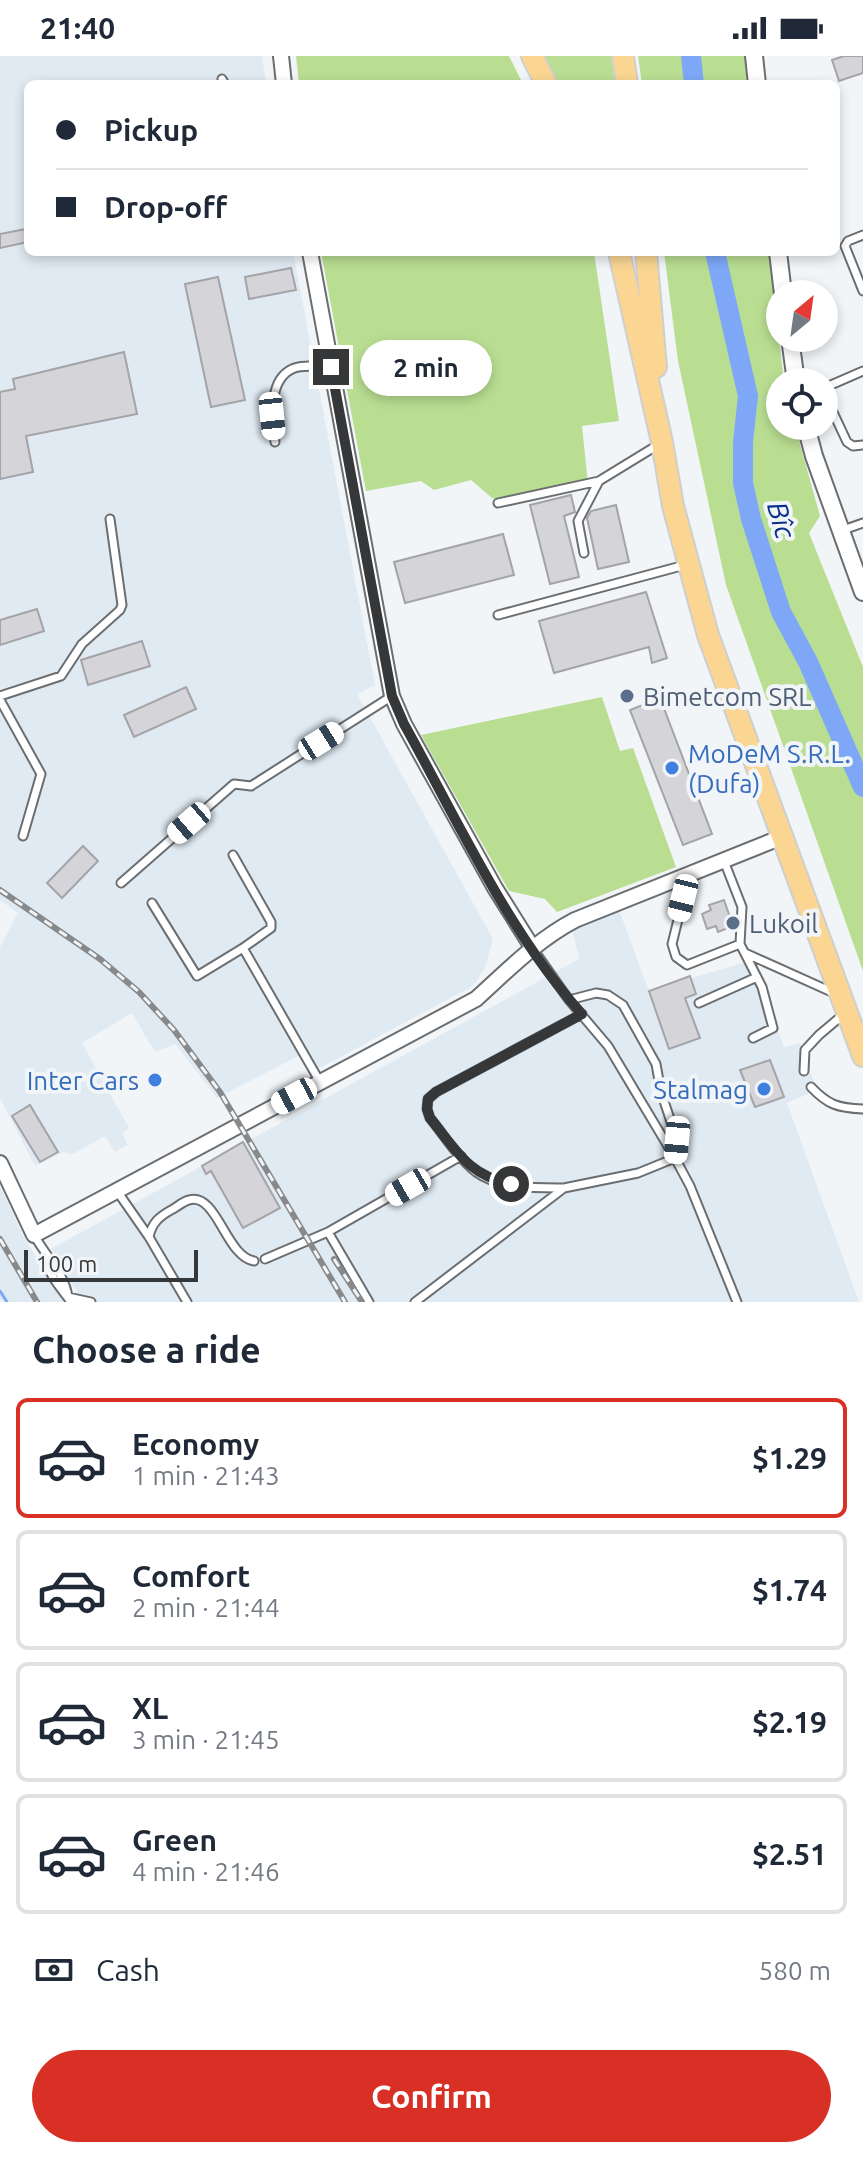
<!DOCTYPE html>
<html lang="en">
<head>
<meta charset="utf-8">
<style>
	:root { --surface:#fff; --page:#f2f2f3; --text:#1f2937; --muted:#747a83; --line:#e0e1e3; --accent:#d93025 }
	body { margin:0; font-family:Ubuntu,sans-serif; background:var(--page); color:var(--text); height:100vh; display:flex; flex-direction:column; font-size:30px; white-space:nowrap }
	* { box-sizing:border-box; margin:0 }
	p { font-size:26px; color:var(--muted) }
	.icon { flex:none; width:44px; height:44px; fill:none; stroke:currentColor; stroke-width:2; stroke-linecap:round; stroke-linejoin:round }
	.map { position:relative; height:1246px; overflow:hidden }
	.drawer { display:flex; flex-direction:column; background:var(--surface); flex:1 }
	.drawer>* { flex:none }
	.hud { position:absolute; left:24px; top:24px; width:816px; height:176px; border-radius:12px; box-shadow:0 4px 12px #0003; display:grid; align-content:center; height:176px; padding:0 32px; background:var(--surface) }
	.needle { width:52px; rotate:29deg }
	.fabs { position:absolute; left:766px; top:224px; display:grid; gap:16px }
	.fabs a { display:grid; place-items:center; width:72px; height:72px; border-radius:50%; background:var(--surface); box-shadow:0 4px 12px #0003; font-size:40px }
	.scale { position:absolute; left:24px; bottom:20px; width:174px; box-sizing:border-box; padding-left:8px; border:4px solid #363739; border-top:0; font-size:22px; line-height:28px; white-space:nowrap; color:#363739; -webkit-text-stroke:6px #f1f5f8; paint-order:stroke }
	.end { position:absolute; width:36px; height:36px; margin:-18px; border:10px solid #363739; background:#fff; box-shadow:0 0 0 4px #fff }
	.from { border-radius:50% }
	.bubble { position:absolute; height:56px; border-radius:28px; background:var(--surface); box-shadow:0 4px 12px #0003; font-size:26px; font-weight:700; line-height:56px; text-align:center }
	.car { position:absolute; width:24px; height:48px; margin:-24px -12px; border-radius:10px; box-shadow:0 0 6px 2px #0007; background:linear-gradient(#fff 24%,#345 0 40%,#fff 0 76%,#345 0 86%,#fff 0) }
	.hud b { display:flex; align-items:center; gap:28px; height:76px; font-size:30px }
	.hud b+b { border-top:2px solid var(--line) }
	.hud i { width:20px; height:20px; background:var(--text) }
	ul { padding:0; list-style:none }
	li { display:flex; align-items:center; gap:24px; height:120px; margin:0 16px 12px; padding:0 16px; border:4px solid var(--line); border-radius:12px }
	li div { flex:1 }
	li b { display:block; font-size:30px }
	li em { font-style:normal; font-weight:700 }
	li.current { border-color:var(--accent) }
	li>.icon { width:72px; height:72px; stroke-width:1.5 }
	h2 { padding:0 32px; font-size:36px; line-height:96px }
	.pay { display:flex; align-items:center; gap:20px; height:88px; padding:0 32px; font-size:30px }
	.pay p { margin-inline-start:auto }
	.button { display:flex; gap:16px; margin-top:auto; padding:16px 32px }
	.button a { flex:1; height:92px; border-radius:48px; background:var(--accent); color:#fff; font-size:32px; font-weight:700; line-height:92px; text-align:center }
	.status { display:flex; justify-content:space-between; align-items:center; height:56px; padding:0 40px; background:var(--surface); direction:ltr }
	.status svg { height:22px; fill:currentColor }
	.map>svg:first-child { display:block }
</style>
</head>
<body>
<div class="status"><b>21:40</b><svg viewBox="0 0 49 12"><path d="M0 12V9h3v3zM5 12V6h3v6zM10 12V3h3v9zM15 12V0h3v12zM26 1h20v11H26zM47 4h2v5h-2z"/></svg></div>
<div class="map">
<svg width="863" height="1246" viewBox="0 0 863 1246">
	<rect width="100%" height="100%" fill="#f1f5f8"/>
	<path fill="#e0eaf2" d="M0 0H262L266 28H28V196H293L375 629 357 638 493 883 485 911 476 926 469 932 318 1013 308 995 217 1042 175 988 155 996 132 957 82 987 129 1072 122 1077 128 1089 115 1096 105 1080 73 1098 63 1096 35 1110 0 1042V891L18 857 0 844Z
		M619 854 649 935 752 904 784 991 800 987 817 1034 787 1047 859 1246H83L51 1193 579 903 572 873Z
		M0 1130 23 1180 64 1246H2L0 1243Z"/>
	<path fill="#b9de92" d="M296 0H509L523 28H299Z
		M539 0H611L615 28H555Z
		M638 0H745L748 28H642Z
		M321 196H594L619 365 582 370 588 428 505 445 492 442 471 424 434 434 421 425 366 435Z
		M664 196H769L784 326H780V370H795L820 460 809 477 863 611V915L726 529 678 305Z
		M602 641 620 695 633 692 676 811 557 856 545 843 509 835 421 679Z"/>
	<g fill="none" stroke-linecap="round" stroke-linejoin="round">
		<path stroke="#7ea8f7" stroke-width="3" d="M0 1235 7 1246"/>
		<path stroke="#7ea8f7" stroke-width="20" d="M691 0 694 28
			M715 196 748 340 743 386V427L751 463 781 556 808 606 863 731"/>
	</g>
	<path fill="#d5d4d8" stroke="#a4a3a7" stroke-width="2" d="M844 0H863V17L839 25 832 4Z
		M26 173 28 186 0 192V178Z
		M291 212 296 234 249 243 245 221Z
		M218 221 245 344 211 351 185 228Z
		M124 296 137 358 26 380 33 416 0 423V336L15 333 13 323Z
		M571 439 575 456 564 460 579 521 550 528 530 449Z
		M616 449 629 506 598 513 587 462 591 455Z
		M503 478 514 519 405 547 394 506Z
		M646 536 667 602 652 607 649 591 554 617 539 565Z
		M37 553 44 575 0 589V564Z
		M142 585 150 610 88 629 81 604Z
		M186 631 196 653 134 681 124 659Z
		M660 642 712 778 683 789 630 654Z
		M83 790 98 805 62 842 47 827Z
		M724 844 733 870 718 876 716 870 707 873 702 858 711 854 709 849Z
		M690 920 696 938 685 942 700 982 669 993 649 935Z
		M770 1004 784 1041 755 1051 740 1014Z
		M30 1049 58 1096 40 1106 12 1060Z
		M243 1086 280 1152 243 1172 211 1115 206 1118 202 1110Z"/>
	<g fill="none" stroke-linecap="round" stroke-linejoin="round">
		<g stroke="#6b6e71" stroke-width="11">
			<path id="service" d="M222 23 225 28
				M863 179 848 185 845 190 863 235
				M824 332 863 315
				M824 337 847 386 853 390 863 389
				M275 386C273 364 267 325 292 313 302 308 319 311 331 311
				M498 447 599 425 661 387
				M843 474 863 467
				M584 497 578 465 599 425
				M498 559 685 509
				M0 640 61 620 82 588 120 554 122 549 110 463
				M0 644 41 718 23 780
				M724 805 742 851 740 888 762 931 773 972 753 982
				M689 819 672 888 676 901 687 909 740 888
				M121 827 234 728 251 730 392 640
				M152 847 197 920 243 892 271 872V866L233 799
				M243 892 320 1026
				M533 893 569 944 608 990 675 1102 690 1130 737 1246
				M745 897 834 937
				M699 947 757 921
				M804 1015 805 994 819 979 845 957
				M811 1031C828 1049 838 1052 863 1053
				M564 1132C536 1132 499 1133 476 1116 458 1102 444 1079 430 1062L427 1053 428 1043 436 1036 582 958
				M117 1135 149 1181 187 1246
				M328 1176 369 1246
				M34 1179C45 1199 65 1218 68 1241
				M149 1181C152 1166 160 1160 173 1153 178 1150 184 1145 189 1144 217 1136 226 1201 254 1205
				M47 1202C47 1219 62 1233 71 1246
				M265 1203 328 1176 461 1100
				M68 1241 91 1246
				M415 1246 564 1132 638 1117 675 1102 677 1084 661 1036 656 1008 623 949 608 939 596 937 569 944"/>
		</g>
		<g stroke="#6b6e71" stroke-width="18">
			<path id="minor" d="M281 0 284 28
				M310 196 392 640 404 668 495 832 532 891
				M0 1107 34 1179 476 943C508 914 537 884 575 864L782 781"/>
		</g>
		<g stroke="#6b6e71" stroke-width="20">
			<path id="tertiary" d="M754 0 757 28
				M778 196 783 238
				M790 282 796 326
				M806 370 814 400 863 536"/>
		</g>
		<g stroke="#cfcfcf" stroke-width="24">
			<path id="primary" d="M532 0 546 28
				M623 0 627 28
				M619 196 662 386 673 450 708 579 863 1000
				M646 196 656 311"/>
		</g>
		<use href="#service" stroke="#fff" stroke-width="7"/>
		<use href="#minor" stroke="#fff" stroke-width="14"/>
		<use href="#tertiary" stroke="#fff" stroke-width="16"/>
		<use href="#primary" stroke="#fad692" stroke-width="20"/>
		<g stroke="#87898b" stroke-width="6">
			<path id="rail" d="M0 834 100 903 139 936 174 974 220 1036 345 1246
				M0 1183 37 1246
				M334 1203 362 1246"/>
		</g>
		<use href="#rail" stroke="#f1f5f8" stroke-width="3" stroke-dasharray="9" stroke-linecap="butt"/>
	</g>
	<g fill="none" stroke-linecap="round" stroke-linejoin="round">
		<path stroke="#363739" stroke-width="10" d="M331 311 392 640 404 668C458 765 508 876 582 958L436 1036 428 1043 427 1053 430 1062C456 1094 468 1119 511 1128"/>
	</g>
	<g fill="#5c6f8a" stroke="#f1f5f8" stroke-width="3">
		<circle cx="627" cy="640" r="8"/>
		<circle cx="733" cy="867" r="8"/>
	</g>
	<g fill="#3f7fe0" stroke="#f1f5f8" stroke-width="3">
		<circle cx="672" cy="712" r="8"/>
		<circle cx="155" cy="1024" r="8"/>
		<circle cx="764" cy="1033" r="8"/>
	</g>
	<g text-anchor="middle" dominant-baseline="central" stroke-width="8" stroke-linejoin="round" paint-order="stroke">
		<g font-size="26" fill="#4e5e75" stroke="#f1f5f8" text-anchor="start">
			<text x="643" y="640">Bimetcom SRL</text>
			<text x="749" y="867">Lukoil</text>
		</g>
		<g font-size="26" fill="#366cbe" stroke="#f1f5f8" text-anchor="end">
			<text x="688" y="697" text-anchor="start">MoDeM S.R.L.<tspan x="688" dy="30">(Dufa)</tspan></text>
			<text x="139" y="1024">Inter Cars</text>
			<text x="748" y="1033">Stalmag</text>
		</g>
		<g font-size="28" font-style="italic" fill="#073089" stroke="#f1f5f8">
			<text transform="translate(782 464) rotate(74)">Bîc</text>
		</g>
	</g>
</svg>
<div class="fabs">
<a><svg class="needle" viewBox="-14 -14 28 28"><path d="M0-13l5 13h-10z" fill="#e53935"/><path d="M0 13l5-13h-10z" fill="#747a83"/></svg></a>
<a><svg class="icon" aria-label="locate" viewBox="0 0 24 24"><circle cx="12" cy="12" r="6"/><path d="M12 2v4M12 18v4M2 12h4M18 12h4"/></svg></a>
</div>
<div class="scale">100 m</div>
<i class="end from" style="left:511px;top:1128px"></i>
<i class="end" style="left:331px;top:311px"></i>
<div class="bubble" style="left:360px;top:284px;width:132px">2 min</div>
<i class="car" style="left:272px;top:360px;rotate:174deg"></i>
<i class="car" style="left:321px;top:685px;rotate:58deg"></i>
<i class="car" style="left:189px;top:767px;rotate:229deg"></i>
<i class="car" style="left:683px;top:842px;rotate:194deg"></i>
<i class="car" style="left:294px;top:1040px;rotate:242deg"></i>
<i class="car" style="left:677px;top:1084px;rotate:185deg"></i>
<i class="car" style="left:408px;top:1131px;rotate:240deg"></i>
<div class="hud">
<b><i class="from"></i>Pickup</b>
<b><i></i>Drop-off</b>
</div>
</div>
<section class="drawer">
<h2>Choose a ride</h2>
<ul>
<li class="current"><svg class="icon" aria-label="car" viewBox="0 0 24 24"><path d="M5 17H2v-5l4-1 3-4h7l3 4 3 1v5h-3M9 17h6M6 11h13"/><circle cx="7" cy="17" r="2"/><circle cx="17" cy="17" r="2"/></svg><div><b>Economy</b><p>1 min · 21:43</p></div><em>$1.29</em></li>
<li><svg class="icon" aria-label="car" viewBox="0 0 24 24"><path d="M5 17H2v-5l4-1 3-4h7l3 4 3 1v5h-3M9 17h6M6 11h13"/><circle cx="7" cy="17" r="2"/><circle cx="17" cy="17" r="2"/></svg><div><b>Comfort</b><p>2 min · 21:44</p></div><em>$1.74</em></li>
<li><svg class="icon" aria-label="car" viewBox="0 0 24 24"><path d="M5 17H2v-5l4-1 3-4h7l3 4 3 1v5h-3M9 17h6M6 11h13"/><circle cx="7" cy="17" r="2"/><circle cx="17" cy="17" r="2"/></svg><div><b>XL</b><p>3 min · 21:45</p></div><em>$2.19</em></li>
<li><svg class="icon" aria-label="car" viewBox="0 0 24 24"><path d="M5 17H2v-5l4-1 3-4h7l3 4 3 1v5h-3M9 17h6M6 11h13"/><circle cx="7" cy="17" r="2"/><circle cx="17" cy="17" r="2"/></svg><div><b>Green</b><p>4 min · 21:46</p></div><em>$2.51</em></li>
</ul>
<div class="pay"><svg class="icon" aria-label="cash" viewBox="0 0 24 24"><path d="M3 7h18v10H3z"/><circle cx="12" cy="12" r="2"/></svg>Cash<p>580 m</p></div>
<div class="button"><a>Confirm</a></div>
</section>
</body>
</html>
